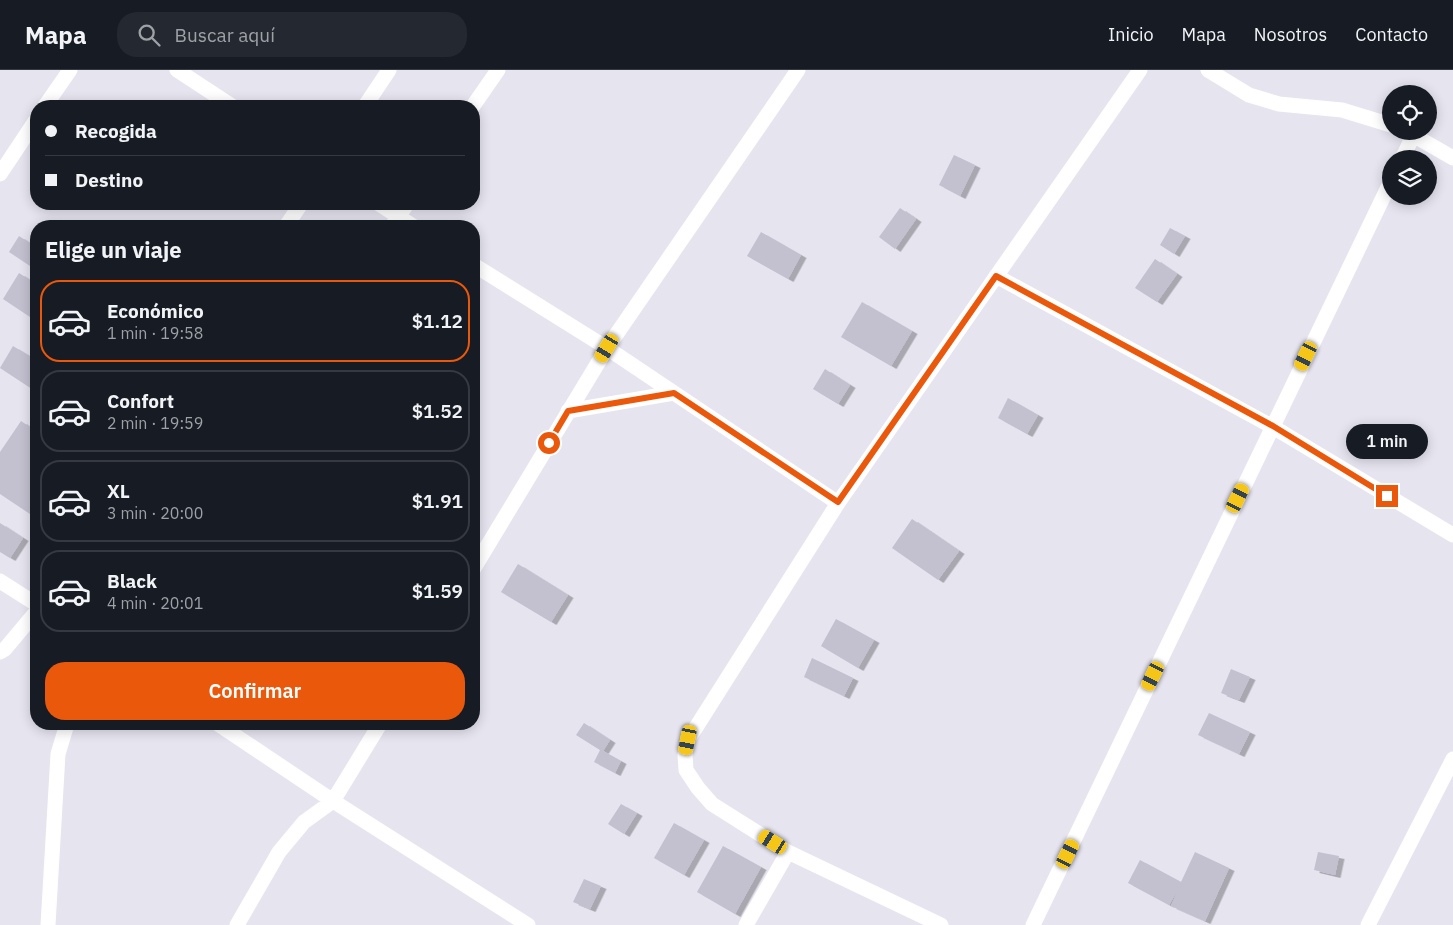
<!DOCTYPE html>
<html lang="es">
<head>
<meta charset="utf-8">
<style>
	:root { --surface:#171b24; --page:#242831; --text:#f1f3f6; --muted:#9ea1a6; --line:#363941; --accent:#ea580c }
	body { margin:0; font-family:"IBM Plex Sans",sans-serif; background:var(--page); color:var(--text); height:100vh; display:flex; flex-direction:column; font-size:19px; white-space:nowrap }
	* { box-sizing:border-box; margin:0 }
	p { font-size:16px; color:var(--muted) }
	.icon { flex:none; width:28px; height:28px; fill:none; stroke:currentColor; stroke-width:2; stroke-linecap:round; stroke-linejoin:round }
	.map { position:relative; flex:1; overflow:hidden }
	.side { position:absolute; left:30px; top:150px; width:450px; height:510px; display:flex; flex-direction:column; background:var(--surface); border-radius:20px; box-shadow:0 2px 12px #0003 }
	.side>* { flex:none }
	.guide { position:absolute; left:30px; top:30px; width:450px; height:110px; border-radius:20px; box-shadow:0 2px 12px #0003; display:grid; align-content:center; height:110px; padding:0 15px; background:var(--surface) }
	.controls { position:absolute; left:1382px; top:15px; display:grid; gap:10px }
	.controls a { display:grid; place-items:center; width:55px; height:55px; border-radius:50%; background:var(--surface); box-shadow:0 2px 12px #0003; font-size:25px }
	.end { position:absolute; width:22px; height:22px; margin:-11px; border:6px solid #ea580c; background:#fff; box-shadow:0 0 0 2px #fff }
	.from { border-radius:50% }
	.bubble { position:absolute; height:35px; border-radius:18px; background:var(--surface); box-shadow:0 2px 12px #0003; font-size:16px; font-weight:600; line-height:35px; text-align:center }
	.car { position:absolute; width:15px; height:30px; margin:-15px -8px; border-radius:6px; box-shadow:0 0 4px 1px #0007; background:linear-gradient(#f5c518 24%,#345 0 40%,#f5c518 0 76%,#345 0 86%,#f5c518 0) }
	.guide b { display:flex; align-items:center; gap:18px; height:48px; font-size:19px }
	.guide b+b { border-top:1px solid var(--line) }
	.guide i { width:12px; height:12px; background:var(--text) }
	ul { padding:0; list-style:none }
	li { display:flex; align-items:center; gap:15px; height:82px; margin:0 10px 8px; padding:0 5px; border:2px solid var(--line); border-radius:20px }
	li div { flex:1 }
	li b { display:block; font-size:19px }
	li em { font-style:normal; font-weight:600 }
	li.active { border-color:var(--accent) }
	li>.icon { width:45px; height:45px; stroke-width:1.5 }
	h2 { padding:0 15px; font-size:22px; line-height:60px }
	.action { display:flex; gap:10px; margin-top:auto; padding:10px 15px }
	.action a { flex:1; height:58px; border-radius:20px; background:var(--accent); color:#fff; font-size:20px; font-weight:600; line-height:58px; text-align:center }
	header { display:flex; align-items:center; gap:30px; box-sizing:border-box; height:70px; padding:0 25px; background:var(--surface); border-bottom:1px solid var(--line) }
	header strong { font-size:24px }
	nav { display:flex; gap:28px; margin-inline-start:auto; font-size:18px }
	.search { width:350px; height:45px; background:var(--page); display:flex; align-items:center; gap:12px; box-sizing:border-box; padding:0 18px; border-radius:20px; color:var(--muted); font-size:19px }
	.map>svg:first-child { display:block }
</style>
</head>
<body>
<header>
<strong>Mapa</strong>
<div class="search"><svg class="icon" aria-label="search" viewBox="0 0 24 24"><circle cx="10" cy="10" r="6"/><path d="M15 15l6 6"/></svg>Buscar aquí</div>
<nav><a>Inicio</a><a>Mapa</a><a>Nosotros</a><a>Contacto</a></nav>
</header>
<div class="map">
<svg width="1453" height="855" viewBox="0 0 1453 855">
	<defs>
		<filter id="shadow"><feDropShadow dx="5.5" dy="3" stdDeviation="0" flood-color="#0004"/></filter>
	</defs>
	<rect width="100%" height="100%" fill="#e6e4ef"/>
	<path fill="#c3c0d0" filter="url(#shadow)" d="M954 85 975 95 960 126 939 115Z
		M900 138 916 149 895 179 879 167Z
		M1170 158 1185 166 1174 184 1160 175Z
		M761 162 801 185 788 209 747 186Z
		M19 166 36 177V200L9 182Z
		M1155 189 1177 204 1157 232 1135 218Z
		M19 203 36 214V237L30 247 3 229Z
		M862 232 912 261 891 296 841 267Z
		M36 259V272L30 267Z
		M13 276 36 290V313L32 319 0 298Z
		M825 299 850 315 838 334 813 319Z
		M1008 328 1038 345 1027 364 998 348Z
		M21 351 36 361V448L0 424V382Z
		M912 449 959 481 938 510 892 478Z
		M0 453 23 468 10 488 0 482Z
		M518 494 568 525 551 552 501 522Z
		M836 549 874 570 858 598 821 576Z
		M812 588 853 608 844 626 804 607Z
		M1231 599 1250 607 1239 630 1221 623Z
		M1209 643 1250 662 1239 684 1198 665Z
		M584 653 610 670 603 681 621 691 615 703 594 692 600 680 576 665Z
		M621 734 637 743 624 764 608 754Z
		M674 753 704 770 684 805 654 788Z
		M723 776 761 797 735 844 697 822Z
		M1195 782 1229 798 1205 851 1171 836 1180 816 1169 835 1128 813 1140 790 1181 812Z
		M1318 782 1339 786 1335 805 1314 800Z
		M584 809 601 816 590 839 573 832Z"/>
	<g fill="none" stroke-linecap="round" stroke-linejoin="round">
		<path stroke="#fff" stroke-width="15" d="M177 0 232 36
			M1208 0 1249 25 1279 34 1342 40 1391 55
			M45 36 70 0
			M365 36 389 0
			M473 36 498 0
			M1406 61 1453 88
			M1402 89 1413 66
			M0 104 36 50
			M379 134 413 156
			M286 156 301 134
			M392 156 407 134
			M474 195 607 278 838 433
			M996 206 1273 357 1453 465
			M568 341 674 323
			M474 498 607 278 798 0
			M0 511 36 534
			M0 582 5 579 36 542
			M218 654 333 731 528 855
			M48 855 58 684 67 654
			M237 855 279 782 304 752 333 731 380 654
			M746 855 788 782
			M941 855 788 782 712 734 698 718 686 700 685 685 688 670 838 433 1140 0
			M1033 855 1391 111
			M1368 855 1453 689"/>
	</g>
	<g fill="none" stroke-linecap="round" stroke-linejoin="round">
		<path stroke="#ea580c" stroke-width="6" d="M549 373 568 341 674 323 838 432 996 206 1273 356 1387 426"/>
	</g>
</svg>
<div class="controls">
<a><svg class="icon" aria-label="locate" viewBox="0 0 24 24"><circle cx="12" cy="12" r="6"/><path d="M12 2v4M12 18v4M2 12h4M18 12h4"/></svg></a>
<a><svg class="icon" aria-label="layers" viewBox="0 0 24 24"><path d="M12 4l9 5-9 5-9-5zM3 14l9 5 9-5"/></svg></a>
</div>
<i class="end from" style="left:549px;top:373px"></i>
<i class="end" style="left:1387px;top:426px"></i>
<div class="bubble" style="left:1346px;top:354px;width:82px">1 min</div>
<i class="car" style="left:607px;top:278px;rotate:211deg"></i>
<i class="car" style="left:1306px;top:286px;rotate:206deg"></i>
<i class="car" style="left:1238px;top:428px;rotate:26deg"></i>
<i class="car" style="left:1153px;top:606px;rotate:206deg"></i>
<i class="car" style="left:688px;top:670px;rotate:191deg"></i>
<i class="car" style="left:773px;top:772px;rotate:302deg"></i>
<i class="car" style="left:1068px;top:784px;rotate:26deg"></i>
<div class="guide">
<b><i class="from"></i>Recogida</b>
<b><i></i>Destino</b>
</div>
<section class="side">
<h2>Elige un viaje</h2>
<ul>
<li class="active"><svg class="icon" aria-label="car" viewBox="0 0 24 24"><path d="M5 17H2v-5l4-1 3-4h7l3 4 3 1v5h-3M9 17h6M6 11h13"/><circle cx="7" cy="17" r="2"/><circle cx="17" cy="17" r="2"/></svg><div><b>Económico</b><p>1 min · 19:58</p></div><em>$1.12</em></li>
<li><svg class="icon" aria-label="car" viewBox="0 0 24 24"><path d="M5 17H2v-5l4-1 3-4h7l3 4 3 1v5h-3M9 17h6M6 11h13"/><circle cx="7" cy="17" r="2"/><circle cx="17" cy="17" r="2"/></svg><div><b>Confort</b><p>2 min · 19:59</p></div><em>$1.52</em></li>
<li><svg class="icon" aria-label="car" viewBox="0 0 24 24"><path d="M5 17H2v-5l4-1 3-4h7l3 4 3 1v5h-3M9 17h6M6 11h13"/><circle cx="7" cy="17" r="2"/><circle cx="17" cy="17" r="2"/></svg><div><b>XL</b><p>3 min · 20:00</p></div><em>$1.91</em></li>
<li><svg class="icon" aria-label="car" viewBox="0 0 24 24"><path d="M5 17H2v-5l4-1 3-4h7l3 4 3 1v5h-3M9 17h6M6 11h13"/><circle cx="7" cy="17" r="2"/><circle cx="17" cy="17" r="2"/></svg><div><b>Black</b><p>4 min · 20:01</p></div><em>$1.59</em></li>
</ul>
<div class="action"><a>Confirmar</a></div>
</section>
</div>
</body>
</html>
